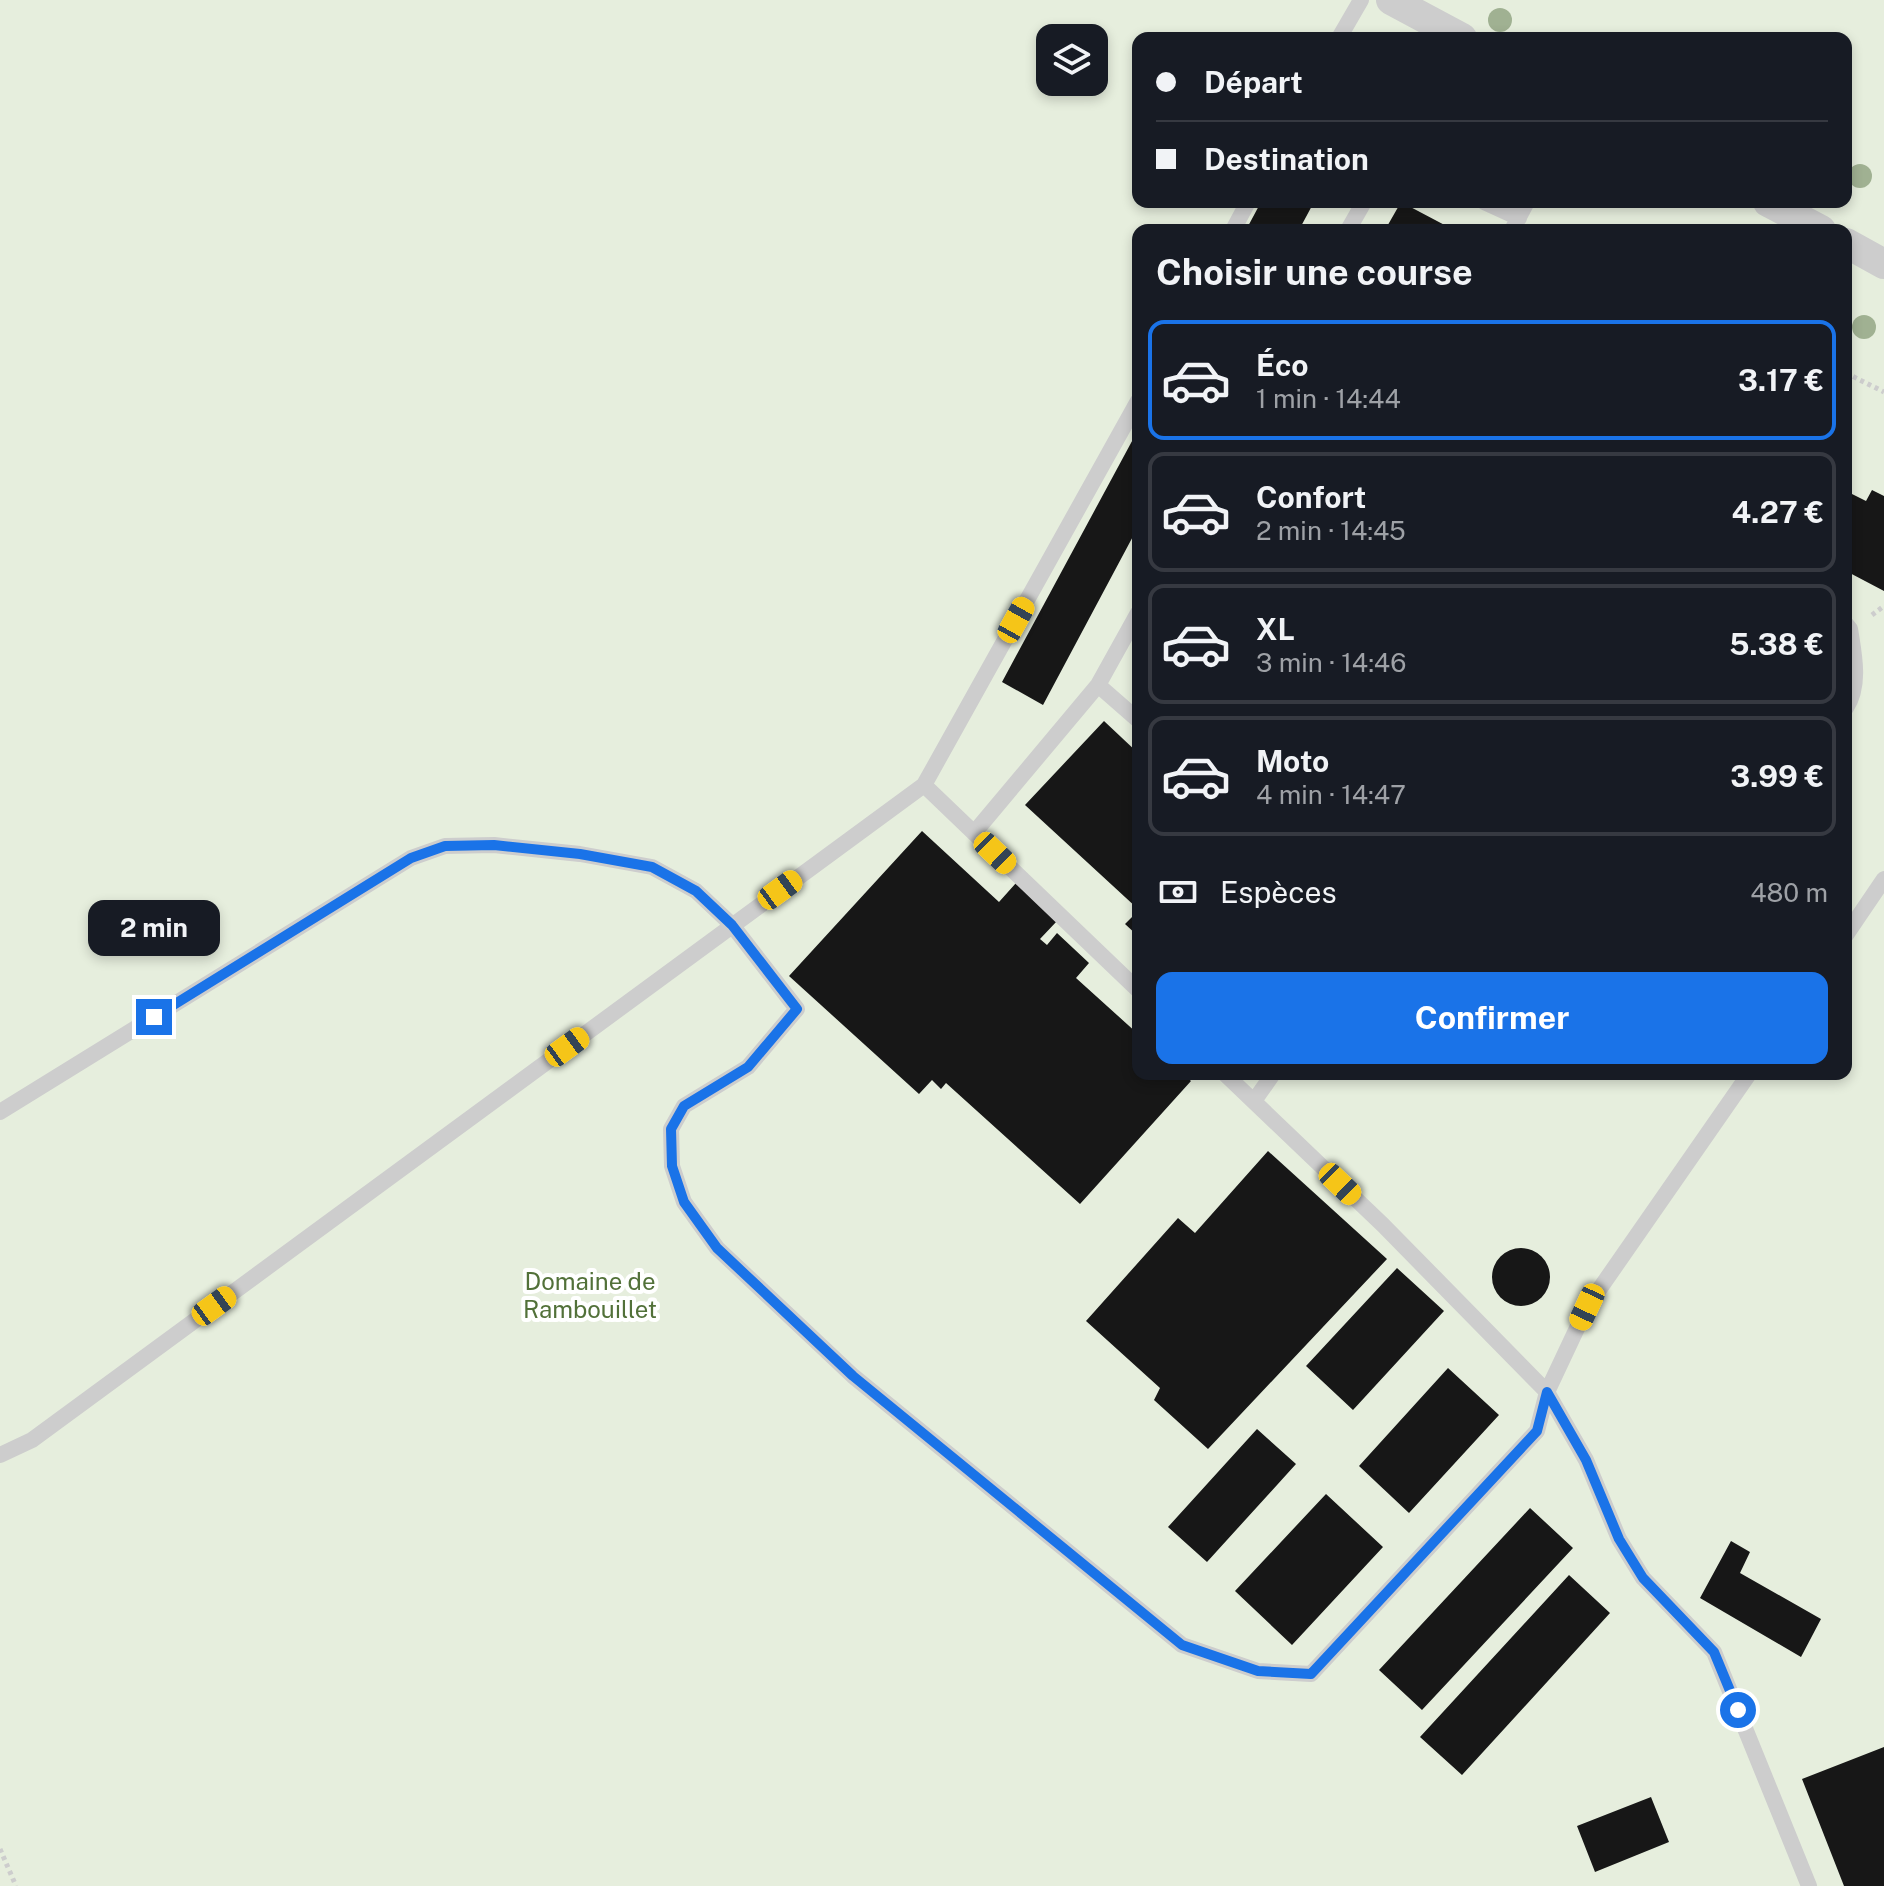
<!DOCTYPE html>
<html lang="fr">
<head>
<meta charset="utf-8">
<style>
	:root { --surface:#171b24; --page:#20242c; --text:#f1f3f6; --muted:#9ea1a6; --line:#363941; --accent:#1a73e8 }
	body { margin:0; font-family:"Public Sans",sans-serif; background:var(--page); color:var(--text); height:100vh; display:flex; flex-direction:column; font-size:30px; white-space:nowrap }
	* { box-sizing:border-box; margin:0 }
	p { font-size:26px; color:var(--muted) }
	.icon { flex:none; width:44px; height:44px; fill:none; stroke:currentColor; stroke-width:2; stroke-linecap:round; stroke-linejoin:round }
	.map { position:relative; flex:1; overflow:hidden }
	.sheet { position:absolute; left:1132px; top:224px; width:720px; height:856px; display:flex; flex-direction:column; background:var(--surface); border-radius:16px; box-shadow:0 4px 12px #0003 }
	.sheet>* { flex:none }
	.guide { position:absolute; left:1132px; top:32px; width:720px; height:176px; border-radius:16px; box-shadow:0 4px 12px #0003; display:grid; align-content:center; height:176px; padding:0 24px; background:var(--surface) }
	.controls { position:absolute; left:1036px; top:24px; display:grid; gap:16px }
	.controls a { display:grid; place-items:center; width:72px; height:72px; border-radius:16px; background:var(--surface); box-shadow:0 4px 12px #0003; font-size:40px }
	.end { position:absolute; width:36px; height:36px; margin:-18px; border:10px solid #1a73e8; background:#fff; box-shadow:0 0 0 4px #fff }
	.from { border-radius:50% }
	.bubble { position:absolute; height:56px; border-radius:16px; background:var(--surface); box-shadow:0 4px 12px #0003; font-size:26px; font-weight:700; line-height:56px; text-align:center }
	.car { position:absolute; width:24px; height:48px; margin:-24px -12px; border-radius:10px; box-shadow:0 0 6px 2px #0007; background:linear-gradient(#f5c518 24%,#345 0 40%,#f5c518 0 76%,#345 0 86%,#f5c518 0) }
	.guide b { display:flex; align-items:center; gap:28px; height:76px; font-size:30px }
	.guide b+b { border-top:2px solid var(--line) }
	.guide i { width:20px; height:20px; background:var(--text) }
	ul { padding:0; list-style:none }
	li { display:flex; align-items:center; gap:24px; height:120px; margin:0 16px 12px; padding:0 8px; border:4px solid var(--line); border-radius:16px }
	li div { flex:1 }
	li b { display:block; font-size:30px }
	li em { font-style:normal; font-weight:700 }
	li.active { border-color:var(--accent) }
	li>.icon { width:72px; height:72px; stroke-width:1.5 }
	h2 { padding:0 24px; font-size:36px; line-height:96px }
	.pay { display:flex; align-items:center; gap:20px; height:88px; padding:0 24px; font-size:30px }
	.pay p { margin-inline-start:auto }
	.button { display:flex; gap:16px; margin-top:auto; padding:16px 24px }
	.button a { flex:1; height:92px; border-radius:16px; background:var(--accent); color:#fff; font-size:32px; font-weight:700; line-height:92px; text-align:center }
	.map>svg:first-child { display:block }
</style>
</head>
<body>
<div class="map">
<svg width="1884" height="1886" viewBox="0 0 1884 1886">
	<rect width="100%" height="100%" fill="#fff"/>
	<path fill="#e6eedd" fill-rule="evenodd" d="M0 0H1884V1886H0ZM1050 38H1094V82H1050ZM1138 38H1846V202H1138ZM1138 230H1846V1074H1138Z"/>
	<path fill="#171717" d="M1261 202H1314L1299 230H1246Z
		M1401 202 1454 230H1385Z
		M1138 430V527L1043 705 1002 682Z
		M1872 490 1884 496V591L1846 571V491L1866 501Z
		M1104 721 1138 753V909L1025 805Z
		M922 831 999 902 1016 883 1057 921 1040 939 1047 945 1057 933 1089 963 1076 978 1138 1034V1074H1183L1191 1081 1080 1204 946 1083 941 1089 932 1080 919 1094 789 976Z
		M1138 911V936L1125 924Z
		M1268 1151 1387 1259 1208 1449 1154 1400 1160 1388 1086 1321 1178 1218 1195 1233Z
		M1492 1277a29 29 0 1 1 58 0a29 29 0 1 1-58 0Z
		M1397 1268 1444 1311 1353 1410 1306 1366Z
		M1448 1368 1499 1415 1409 1513 1359 1466Z
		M1257 1429 1296 1464 1207 1562 1168 1527Z
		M1326 1494 1383 1547 1292 1645 1235 1591Z
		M1530 1508 1573 1548 1422 1710 1379 1670Z
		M1731 1541 1750 1552 1740 1573 1821 1619 1801 1657 1700 1598Z
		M1569 1575 1610 1613 1462 1775 1420 1737Z
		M1884 1747V1886H1844L1802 1779Z
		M1651 1797 1669 1842 1595 1872 1577 1826Z"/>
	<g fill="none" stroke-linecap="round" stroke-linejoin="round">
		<path stroke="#cdcdcd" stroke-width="5" stroke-dasharray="4 4" stroke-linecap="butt" d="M1846 373 1884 392
			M1872 615 1884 606
			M0 1849 16 1886"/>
		<path stroke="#cdcdcd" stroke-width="16" d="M1339 38 1361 0
			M1484 202 1519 218
			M1233 230 1248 202
			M1348 230 1364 202
			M1512 230 1527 202
			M1846 624 1850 629C1854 654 1861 685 1846 708
			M1098 685 1138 720
			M924 785 1138 990
			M974 833 1098 685 1138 613
			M1846 935 1884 879
			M1749 1074 1587 1307 1547 1392 1586 1460 1619 1539 1643 1578 1714 1652 1809 1886
			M1254 1101 1273 1074
			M0 1112 411 858 445 846 494 845 580 854 652 867 696 891 732 925 797 1009 748 1067 684 1106 671 1129 672 1166 684 1202 717 1248 853 1376 1182 1645 1258 1671 1311 1674 1537 1431 1547 1392 1383 1225 1225 1074
			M0 1455 32 1440 924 785 1138 401"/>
		<path stroke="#cdcdcd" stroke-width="30" d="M1391 0 1462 38
			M1768 202 1821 230
			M1846 243 1884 264"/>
	</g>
	<g fill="#a0b192">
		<circle cx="1500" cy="20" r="12"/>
		<circle cx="1860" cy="176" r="12"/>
		<circle cx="1864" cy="327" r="12"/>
	</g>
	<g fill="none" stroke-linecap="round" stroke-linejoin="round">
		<path stroke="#1a73e8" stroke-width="10" d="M154 1017 411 858 445 846 494 845 580 854 652 867 696 891 732 925 797 1009 748 1067 684 1106 671 1129 672 1166 684 1202 717 1248 853 1376 1182 1645 1258 1671 1311 1674 1537 1431 1547 1392 1586 1460 1619 1539 1643 1578 1714 1652 1738 1710"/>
	</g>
	<g text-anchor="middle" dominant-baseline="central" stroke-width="8" stroke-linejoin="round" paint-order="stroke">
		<g font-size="24" fill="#527139" stroke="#fff">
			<text x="590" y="1281">Domaine de<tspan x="590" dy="28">Rambouillet</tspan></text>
		</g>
	</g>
</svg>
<div class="controls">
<a><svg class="icon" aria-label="layers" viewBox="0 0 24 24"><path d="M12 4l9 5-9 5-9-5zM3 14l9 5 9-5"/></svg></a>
</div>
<i class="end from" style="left:1738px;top:1710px"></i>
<i class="end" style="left:154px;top:1017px"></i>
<div class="bubble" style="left:88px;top:900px;width:132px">2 min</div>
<i class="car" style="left:1016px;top:620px;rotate:29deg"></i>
<i class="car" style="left:995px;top:853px;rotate:134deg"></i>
<i class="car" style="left:780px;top:890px;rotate:54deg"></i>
<i class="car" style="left:567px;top:1047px;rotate:54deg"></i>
<i class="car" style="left:1340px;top:1184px;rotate:134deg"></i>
<i class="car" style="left:214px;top:1306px;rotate:54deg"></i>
<i class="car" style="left:1587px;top:1307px;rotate:205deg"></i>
<div class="guide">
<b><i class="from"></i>Départ</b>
<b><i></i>Destination</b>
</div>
<section class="sheet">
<h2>Choisir une course</h2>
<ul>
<li class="active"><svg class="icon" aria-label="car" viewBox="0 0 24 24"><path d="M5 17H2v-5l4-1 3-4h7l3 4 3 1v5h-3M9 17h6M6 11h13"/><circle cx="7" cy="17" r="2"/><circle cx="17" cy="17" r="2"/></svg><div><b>Éco</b><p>1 min · 14:44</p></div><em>3.17 €</em></li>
<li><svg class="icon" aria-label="car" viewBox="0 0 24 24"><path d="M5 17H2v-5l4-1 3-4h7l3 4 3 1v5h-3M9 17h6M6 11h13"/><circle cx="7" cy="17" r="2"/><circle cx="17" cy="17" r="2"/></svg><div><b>Confort</b><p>2 min · 14:45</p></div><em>4.27 €</em></li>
<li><svg class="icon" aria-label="car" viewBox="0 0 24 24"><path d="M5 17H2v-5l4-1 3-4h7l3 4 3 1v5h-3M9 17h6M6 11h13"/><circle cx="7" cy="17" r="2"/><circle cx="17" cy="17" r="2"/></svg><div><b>XL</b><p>3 min · 14:46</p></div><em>5.38 €</em></li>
<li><svg class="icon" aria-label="car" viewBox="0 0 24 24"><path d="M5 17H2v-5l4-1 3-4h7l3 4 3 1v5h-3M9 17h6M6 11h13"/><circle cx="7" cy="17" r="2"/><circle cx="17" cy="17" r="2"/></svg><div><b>Moto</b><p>4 min · 14:47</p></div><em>3.99 €</em></li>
</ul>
<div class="pay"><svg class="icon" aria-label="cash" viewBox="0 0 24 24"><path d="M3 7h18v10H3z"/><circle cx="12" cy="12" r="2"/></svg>Espèces<p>480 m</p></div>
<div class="button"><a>Confirmer</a></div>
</section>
</div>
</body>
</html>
